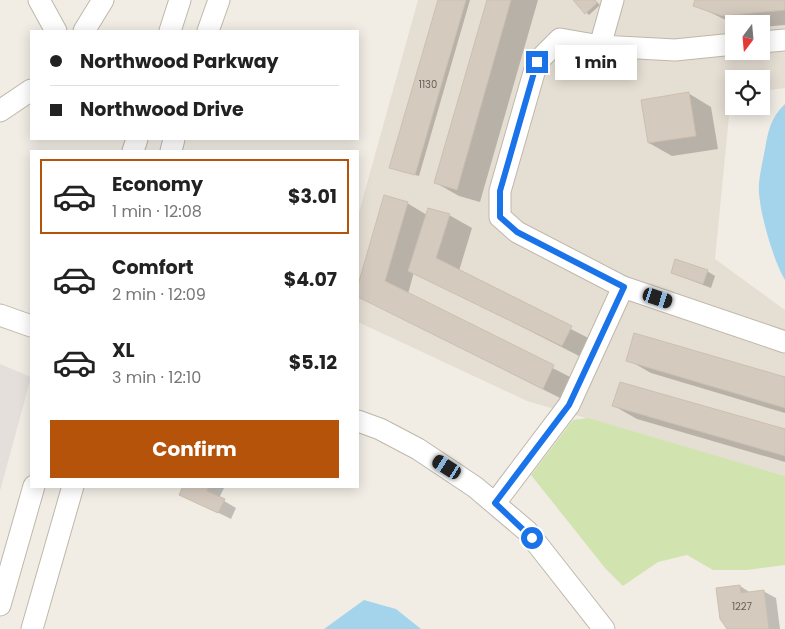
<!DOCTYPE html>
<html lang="en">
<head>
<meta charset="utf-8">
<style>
	:root { --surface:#fff; --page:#f6f6f6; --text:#222; --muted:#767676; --line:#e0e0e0; --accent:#b45309 }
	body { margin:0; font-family:Poppins,sans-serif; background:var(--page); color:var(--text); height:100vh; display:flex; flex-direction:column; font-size:19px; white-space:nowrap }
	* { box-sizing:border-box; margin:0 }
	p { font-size:16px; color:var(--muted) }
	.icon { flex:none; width:28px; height:28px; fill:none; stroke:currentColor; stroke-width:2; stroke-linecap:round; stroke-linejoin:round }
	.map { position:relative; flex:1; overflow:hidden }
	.panel { position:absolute; left:30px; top:150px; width:329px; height:338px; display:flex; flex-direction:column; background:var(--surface); border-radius:0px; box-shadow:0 2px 12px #0003 }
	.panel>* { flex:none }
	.hud { position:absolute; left:30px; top:30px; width:329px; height:110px; border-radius:0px; box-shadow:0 2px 12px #0003; display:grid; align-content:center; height:110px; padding:0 20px; background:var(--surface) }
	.needle { width:32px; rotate:196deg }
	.buttons { position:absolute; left:725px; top:15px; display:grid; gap:10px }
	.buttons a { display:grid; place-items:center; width:45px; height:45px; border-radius:0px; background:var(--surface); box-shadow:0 2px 12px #0003; font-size:25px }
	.end { position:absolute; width:22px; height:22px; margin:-11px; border:6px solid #1a73e8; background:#fff; box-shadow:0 0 0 2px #fff }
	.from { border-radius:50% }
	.bubble { position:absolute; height:35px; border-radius:0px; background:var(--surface); box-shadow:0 2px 12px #0003; font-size:16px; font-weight:700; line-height:35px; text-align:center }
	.car { position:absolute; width:15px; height:30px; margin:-15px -8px; border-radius:6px; box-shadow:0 0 4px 1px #0007; background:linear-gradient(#222 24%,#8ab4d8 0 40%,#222 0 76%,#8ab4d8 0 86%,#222 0) }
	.hud b { display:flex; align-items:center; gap:18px; height:48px; font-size:19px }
	.hud b+b { border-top:1px solid var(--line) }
	.hud i { width:12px; height:12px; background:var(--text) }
	ul { padding:9px 0 0; list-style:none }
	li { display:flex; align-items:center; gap:15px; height:75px; margin:0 10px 8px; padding:0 10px; border:2px solid transparent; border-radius:0px }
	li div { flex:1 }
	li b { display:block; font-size:19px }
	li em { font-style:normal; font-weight:700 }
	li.selected { border-color:var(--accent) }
	li>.icon { width:45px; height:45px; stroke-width:1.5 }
	.button { display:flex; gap:10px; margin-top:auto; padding:10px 20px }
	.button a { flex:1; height:58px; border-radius:0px; background:var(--accent); color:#fff; font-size:20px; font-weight:700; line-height:58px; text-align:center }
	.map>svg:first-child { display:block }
</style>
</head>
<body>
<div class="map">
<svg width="785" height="629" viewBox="0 0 785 629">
	<rect width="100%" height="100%" fill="#f1ede5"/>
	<path fill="#e5ded3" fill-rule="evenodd" d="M418 0H785V88L761 91V79H734V95L731 96 715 259 785 310V476L527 401 358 322V216ZM734 24H761V51H734Z"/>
	<path fill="#e4dfda" d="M0 364 31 377 0 491Z"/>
	<path fill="#d1e4b0" d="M588 418 785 476V565L747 570H713L687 555 658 562 623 586 605 568 531 475 573 420Z"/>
	<path fill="#a4d4eb" d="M785 104V280C773 260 757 206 759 183 760 172 763 160 765 149 768 131 771 117 785 104Z
		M364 600 396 609 421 629H324Z"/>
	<path fill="#0003" d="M440 0H470L419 176 394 169Z
		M488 0H538L480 202 459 196 436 183Z
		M574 0H595L600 5 589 15Z
		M697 0H785V25L761 27V24H734L695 5Z
		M599 64 603 66 599 78 579 70Z
		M688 93 711 107 718 149 672 156 649 143Z
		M385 196 407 203 427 215H449L472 228 459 271 594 341 585 359 414 272 408 294 576 380 566 401 358 296Z
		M707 271 715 276 711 288 672 273Z
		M628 360 785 378V413L651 373Z
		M614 406 785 431V462L637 419Z
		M184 486H225L219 498 236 508 231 519 180 494Z
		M740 586 751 593 763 591 776 598 780 629H728Z"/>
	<path fill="#d5cabe" stroke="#cdbfaf" d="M438 0H466L415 175 389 168Z
		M487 0H511L457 190 434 183Z
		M573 0H594L597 3 585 14Z
		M695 0H785V10L722 16 693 6Z
		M582 56 600 63 595 77 577 70Z
		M689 92 696 136 648 143 641 100Z
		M384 195 408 202 385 281 554 365 543 389 358 297V285Z
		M428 208 450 214 436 258 572 326 562 346 408 271Z
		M675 259 708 270 703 284 671 273Z
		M634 333 785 377V408L626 361Z
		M620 382 785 429V456L612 406Z
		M183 486H209L207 491 225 499 218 513 179 495Z
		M740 585 741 593 764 590 769 629H727L720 619 716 588Z"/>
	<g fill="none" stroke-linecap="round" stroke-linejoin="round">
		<g stroke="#bfb7ab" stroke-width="23">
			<path id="minor" d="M39 0 56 31
				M613 0 600 46 675 50 734 44
				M84 31 103 0
				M170 31 180 0
				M208 31 219 0
				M761 42 785 40
				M0 111 31 90
				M133 151 137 139
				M171 151 174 139
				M623 287 785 342
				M0 315 31 326
				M358 421 380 429 418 449 475 487 527 531 604 629
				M495 503 569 405 623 287 517 232 500 217V191L537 62 560 39 600 46
				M0 605 34 486
				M32 629 73 486"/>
		</g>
		<use href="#minor" stroke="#fff" stroke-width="21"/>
	</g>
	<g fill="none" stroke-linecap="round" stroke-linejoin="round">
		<path stroke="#1a73e8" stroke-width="6" d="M532 538 495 503 569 405 624 287 517 232 500 217V191L537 62"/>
	</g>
	<g text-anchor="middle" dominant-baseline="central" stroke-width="4" stroke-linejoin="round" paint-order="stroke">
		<g font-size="10" fill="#686057">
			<text x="428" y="84">1130</text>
			<text x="742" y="606">1227</text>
		</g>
	</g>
</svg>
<div class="buttons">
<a><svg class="needle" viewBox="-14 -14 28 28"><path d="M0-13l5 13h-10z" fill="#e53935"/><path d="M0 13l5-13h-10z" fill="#767676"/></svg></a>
<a><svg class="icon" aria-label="locate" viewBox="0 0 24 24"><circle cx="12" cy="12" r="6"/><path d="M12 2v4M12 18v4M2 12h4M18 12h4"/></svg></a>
</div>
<i class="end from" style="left:532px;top:538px"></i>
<i class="end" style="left:537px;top:62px"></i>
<div class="bubble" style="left:555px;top:45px;width:82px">1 min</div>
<i class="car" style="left:658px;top:298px;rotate:108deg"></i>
<i class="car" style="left:447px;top:467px;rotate:302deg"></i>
<div class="hud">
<b><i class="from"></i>Northwood Parkway</b>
<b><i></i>Northwood Drive</b>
</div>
<section class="panel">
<ul>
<li class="selected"><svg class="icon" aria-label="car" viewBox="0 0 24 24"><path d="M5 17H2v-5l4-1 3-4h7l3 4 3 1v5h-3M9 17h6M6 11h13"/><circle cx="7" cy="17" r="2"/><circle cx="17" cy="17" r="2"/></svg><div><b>Economy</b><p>1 min · 12:08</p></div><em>$3.01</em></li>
<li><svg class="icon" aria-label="car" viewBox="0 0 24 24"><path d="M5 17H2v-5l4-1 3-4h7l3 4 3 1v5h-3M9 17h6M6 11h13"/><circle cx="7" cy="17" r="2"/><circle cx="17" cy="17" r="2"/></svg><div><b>Comfort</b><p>2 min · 12:09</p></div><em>$4.07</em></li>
<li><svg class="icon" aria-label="car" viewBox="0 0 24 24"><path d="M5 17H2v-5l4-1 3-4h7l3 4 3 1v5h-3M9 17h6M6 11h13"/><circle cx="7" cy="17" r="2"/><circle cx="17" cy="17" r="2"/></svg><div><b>XL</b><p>3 min · 12:10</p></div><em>$5.12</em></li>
</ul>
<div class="button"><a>Confirm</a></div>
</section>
</div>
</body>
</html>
